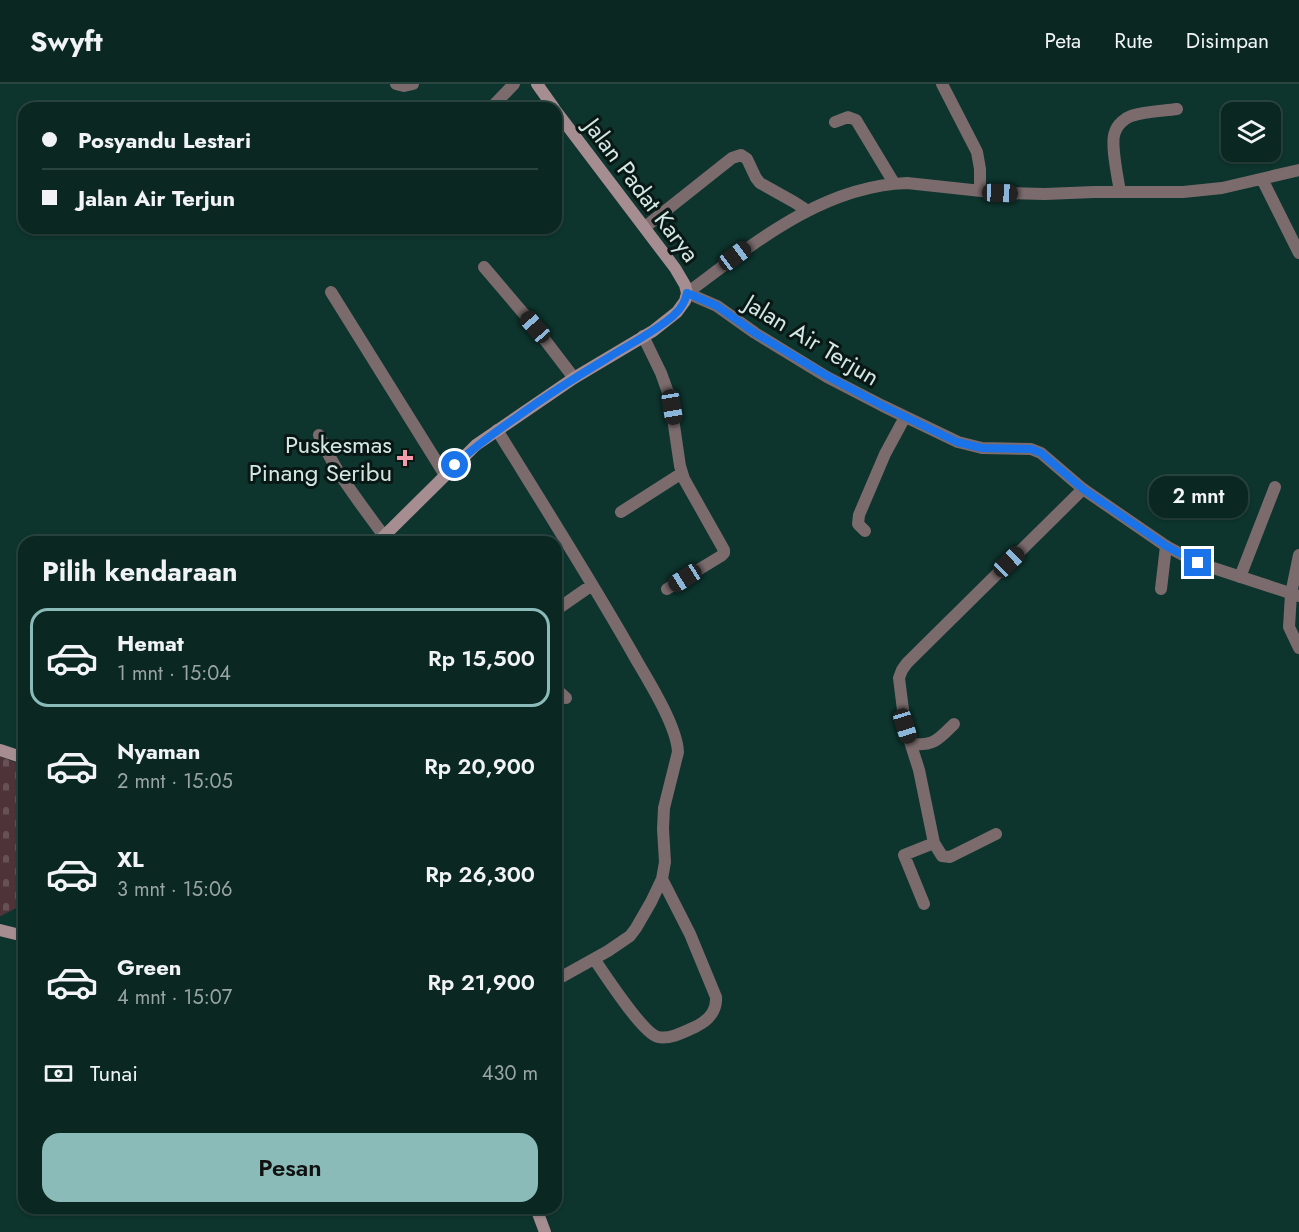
<!DOCTYPE html>
<html lang="id">
<head>
<meta charset="utf-8">
<style>
	:root { --surface:#0a2722; --page:#18332f; --text:#f1f3f6; --muted:#99a5a5; --line:#2a4440; --accent:#8bbbb9 }
	body { margin:0; font-family:Jost,sans-serif; background:var(--page); color:var(--text); height:100vh; display:flex; flex-direction:column; font-size:22px; white-space:nowrap }
	* { box-sizing:border-box; margin:0 }
	p { font-size:20px; color:var(--muted) }
	.icon { flex:none; width:33px; height:33px; fill:none; stroke:currentColor; stroke-width:2; stroke-linecap:round; stroke-linejoin:round }
	.map { position:relative; flex:1; overflow:hidden }
	.sheet { position:absolute; left:18px; top:452px; width:544px; height:678px; display:flex; flex-direction:column; background:var(--surface); border-radius:18px; box-shadow:0 2px 4px #0004,0 0 0 2px var(--line) }
	.sheet>* { flex:none }
	.hud { position:absolute; left:18px; top:18px; width:544px; height:132px; border-radius:18px; box-shadow:0 2px 4px #0004,0 0 0 2px var(--line); display:grid; align-content:center; height:132px; padding:0 24px; background:var(--surface) }
	.buttons { position:absolute; left:1221px; top:18px; display:grid; gap:12px }
	.buttons a { display:grid; place-items:center; width:60px; height:60px; border-radius:12px; background:var(--surface); box-shadow:0 2px 4px #0004,0 0 0 2px var(--line); font-size:30px }
	.end { position:absolute; width:27px; height:27px; margin:-14px; border:8px solid #1a73e8; background:#fff; box-shadow:0 0 0 3px #fff }
	.from { border-radius:50% }
	.bubble { position:absolute; height:42px; border-radius:18px; background:var(--surface); box-shadow:0 2px 4px #0004,0 0 0 2px var(--line); font-size:20px; font-weight:600; line-height:42px; text-align:center }
	.car { position:absolute; width:18px; height:36px; margin:-18px -9px; border-radius:8px; box-shadow:0 0 4px 2px #0007; background:linear-gradient(#222 24%,#8ab4d8 0 40%,#222 0 76%,#8ab4d8 0 86%,#222 0) }
	.hud b { display:flex; align-items:center; gap:21px; height:57px; font-size:22px }
	.hud b+b { border-top:2px solid var(--line) }
	.hud i { width:15px; height:15px; background:var(--text) }
	ul { padding:0; list-style:none }
	li { display:flex; align-items:center; gap:18px; height:99px; margin:0 12px 9px; padding:0 12px; border:3px solid transparent; border-radius:18px }
	li div { flex:1 }
	li b { display:block; font-size:22px }
	li em { font-style:normal; font-weight:600 }
	li.selected { border-color:var(--accent) }
	li>.icon { width:54px; height:54px; stroke-width:1.5 }
	h2 { padding:0 24px; font-size:27px; line-height:72px }
	.pay { display:flex; align-items:center; gap:15px; height:66px; padding:0 24px; font-size:22px }
	.pay p { margin-inline-start:auto }
	.button { display:flex; gap:12px; margin-top:auto; padding:12px 24px }
	.button a { flex:1; height:69px; border-radius:18px; background:var(--accent); color:#111; font-size:24px; font-weight:600; line-height:69px; text-align:center }
	header { display:flex; align-items:center; gap:36px; box-sizing:border-box; height:84px; padding:0 30px; background:var(--surface); border-bottom:2px solid var(--line) }
	header strong { font-size:28px }
	nav { display:flex; gap:33px; margin-inline-start:auto; font-size:21px }
	.map>svg:first-child { display:block }
</style>
</head>
<body>
<header>
<strong>Swyft</strong>
<nav><a>Peta</a><a>Rute</a><a>Disimpan</a></nav>
</header>
<div class="map">
<svg width="1299" height="1148" viewBox="0 0 1299 1148">
	<defs>
		<pattern id="cemetery-stones" width="16" height="16" patternUnits="userSpaceOnUse" patternTransform="scale(1.5)"><rect width="16" height="16" fill="#4e3338"/><path d="M2 7V4a2 2 0 0 1 4 0v3zM10 15v-3a2 2 0 0 1 4 0v3z" fill="#675155"/></pattern>
	</defs>
	<rect width="100%" height="100%" fill="#0d342d"/>
	<path fill="url(#cemetery-stones)" d="M0 672 24 682V813L20 822 1 832H0Z"/>
	<g fill="none" stroke-linecap="round" stroke-linejoin="round">
		<path stroke="#7b6b6d" stroke-width="12" d="M396 0 404 2 413 0
			M942 0 977 68 980 85V107
			M491 24 514 0
			M835 38 848 33 856 36 894 99
			M1262 95 1299 169
			M1120 108C1118 94 1110 59 1115 48 1117 41 1125 34 1131 32 1146 27 1162 27 1177 25
			M645 143 732 74 741 71 747 75 756 94 760 99 794 118 808 127
			M484 183 535 243 574 294
			M331 208 445 391
			M687 209C752 161 821 102 907 99L1000 109 1045 110 1094 108H1183L1222 104 1299 86
			M643 252 661 289 670 314 680 382 684 395 724 466V469L721 472 667 505
			M497 346C544 422 593 499 637 577 650 599 677 643 678 668L664 724 663 745 665 778 662 795 651 818 636 844 630 852 608 867 556 896
			M319 351C335 388 360 419 384 452
			M621 428 682 389
			M865 447 858 440 859 431 885 370 905 333
			M1299 471 1291 510 1289 543 1299 564
			M1240 493 1275 403
			M1161 505 1166 462
			M556 526 592 501
			M556 605 566 614
			M911 660C934 662 938 656 954 640
			M996 750 950 773 942 772 934 759 919 686 905 642 899 594 902 586 907 579 1083 405
			M924 820 904 771 934 759
			M594 875C605 890 642 949 658 953 670 956 686 947 697 942 709 936 717 926 716 913L690 850 662 795"/>
		<path stroke="#7b6b6d" stroke-width="12" d="M687 209 717 222 755 249 827 293 883 322 958 358 982 364 1031 365 1041 369 1083 405 1166 462 1198 479 1299 512"/>
		<path stroke="#a68d91" stroke-width="12" d="M537 0 554 24
			M378 458 476 361 574 294 653 247 677 228 685 217 687 209 685 201 675 184 556 27
			M0 666 24 674
			M0 846 24 852
			M536 1124 545 1148"/>
	</g>
	<g fill="none" stroke-linecap="round" stroke-linejoin="round">
		<path stroke="#1a73e8" stroke-width="8" d="M455 381C474 363 495 348 517 333 546 312 576 293 606 275 628 261 653 249 673 232 680 226 685 219 687 209L717 222 755 249 827 292 883 322 957 358 982 364 1031 365 1041 369 1083 405 1166 462 1198 479"/>
	</g>
	<path fill="#f39aab" stroke="#091815" stroke-width="2" d="M402 365h6v6h6v6h-6v6h-6v-6h-6v-6h6z"/>
	<g text-anchor="middle" dominant-baseline="central" stroke-width="6" stroke-linejoin="round" paint-order="stroke">
		<g font-size="24" fill="#d4e8e3" stroke="#091815">
			<text transform="translate(642 106) rotate(53)">Jalan Padat Karya</text>
			<text transform="translate(812 256) rotate(31)">Jalan Air Terjun</text>
		</g>
		<g font-size="24" fill="#d4e8e3" stroke="#091815" text-anchor="end">
			<text x="392" y="360">Puskesmas<tspan x="392" dy="28">Pinang Seribu</tspan></text>
		</g>
	</g>
</svg>
<div class="buttons">
<a><svg class="icon" aria-label="layers" viewBox="0 0 24 24"><path d="M12 4l9 5-9 5-9-5zM3 14l9 5 9-5"/></svg></a>
</div>
<i class="end from" style="left:455px;top:381px"></i>
<i class="end" style="left:1198px;top:479px"></i>
<div class="bubble" style="left:1149px;top:392px;width:99px">2 mnt</div>
<i class="car" style="left:1000px;top:109px;rotate:92deg"></i>
<i class="car" style="left:735px;top:172px;rotate:53deg"></i>
<i class="car" style="left:535px;top:243px;rotate:319deg"></i>
<i class="car" style="left:672px;top:323px;rotate:171deg"></i>
<i class="car" style="left:1009px;top:478px;rotate:46deg"></i>
<i class="car" style="left:685px;top:494px;rotate:238deg"></i>
<i class="car" style="left:905px;top:642px;rotate:163deg"></i>
<div class="hud">
<b><i class="from"></i>Posyandu Lestari</b>
<b><i></i>Jalan Air Terjun</b>
</div>
<section class="sheet">
<h2>Pilih kendaraan</h2>
<ul>
<li class="selected"><svg class="icon" aria-label="car" viewBox="0 0 24 24"><path d="M5 17H2v-5l4-1 3-4h7l3 4 3 1v5h-3M9 17h6M6 11h13"/><circle cx="7" cy="17" r="2"/><circle cx="17" cy="17" r="2"/></svg><div><b>Hemat</b><p>1 mnt · 15:04</p></div><em>Rp 15,500</em></li>
<li><svg class="icon" aria-label="car" viewBox="0 0 24 24"><path d="M5 17H2v-5l4-1 3-4h7l3 4 3 1v5h-3M9 17h6M6 11h13"/><circle cx="7" cy="17" r="2"/><circle cx="17" cy="17" r="2"/></svg><div><b>Nyaman</b><p>2 mnt · 15:05</p></div><em>Rp 20,900</em></li>
<li><svg class="icon" aria-label="car" viewBox="0 0 24 24"><path d="M5 17H2v-5l4-1 3-4h7l3 4 3 1v5h-3M9 17h6M6 11h13"/><circle cx="7" cy="17" r="2"/><circle cx="17" cy="17" r="2"/></svg><div><b>XL</b><p>3 mnt · 15:06</p></div><em>Rp 26,300</em></li>
<li><svg class="icon" aria-label="car" viewBox="0 0 24 24"><path d="M5 17H2v-5l4-1 3-4h7l3 4 3 1v5h-3M9 17h6M6 11h13"/><circle cx="7" cy="17" r="2"/><circle cx="17" cy="17" r="2"/></svg><div><b>Green</b><p>4 mnt · 15:07</p></div><em>Rp 21,900</em></li>
</ul>
<div class="pay"><svg class="icon" aria-label="cash" viewBox="0 0 24 24"><path d="M3 7h18v10H3z"/><circle cx="12" cy="12" r="2"/></svg>Tunai<p>430 m</p></div>
<div class="button"><a>Pesan</a></div>
</section>
</div>
</body>
</html>
